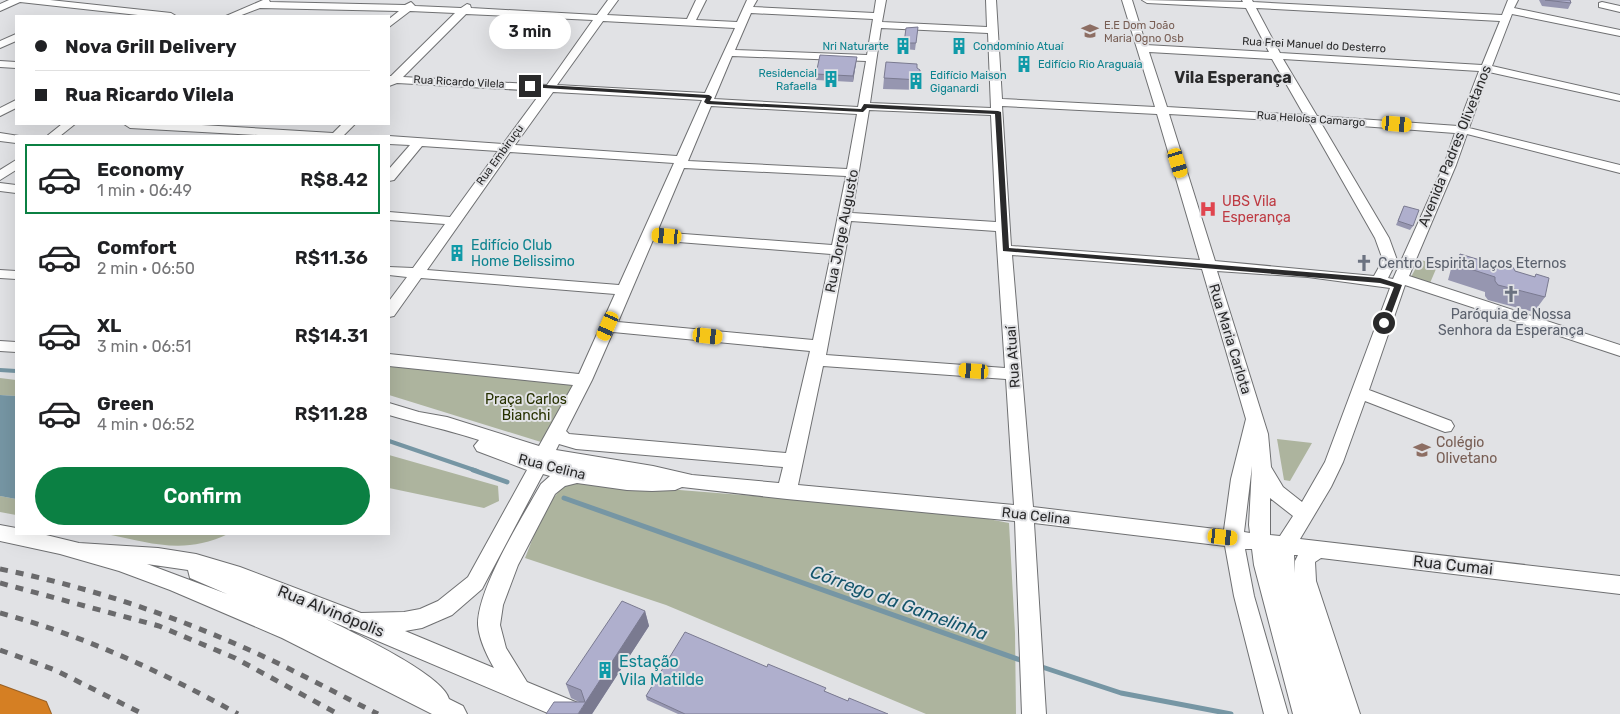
<!DOCTYPE html>
<html lang="en">
<head>
<meta charset="utf-8">
<style>
	:root { --surface:#fff; --page:#f2f2f2; --text:#202124; --muted:#757577; --line:#e0e0e0; --accent:#0b8043 }
	body { margin:0; font-family:Rubik,sans-serif; background:var(--page); color:var(--text); height:100vh; display:flex; flex-direction:column; font-size:19px; white-space:nowrap }
	* { box-sizing:border-box; margin:0 }
	p { font-size:16px; color:var(--muted) }
	.icon { flex:none; width:28px; height:28px; fill:none; stroke:currentColor; stroke-width:2; stroke-linecap:round; stroke-linejoin:round }
	.map { position:relative; flex:1; overflow:hidden }
	.side { position:absolute; left:15px; top:135px; width:375px; height:400px; display:flex; flex-direction:column; background:var(--surface); border-radius:0px; box-shadow:0 5px 20px #0002 }
	.side>* { flex:none }
	.top-card { position:absolute; left:15px; top:15px; width:375px; height:110px; border-radius:0px; box-shadow:0 5px 20px #0002; display:grid; align-content:center; height:110px; padding:0 20px; background:var(--surface) }
	.end { position:absolute; width:22px; height:22px; margin:-11px; border:6px solid #2a2a2b; background:#fff; box-shadow:0 0 0 2px #fff }
	.from { border-radius:50% }
	.bubble { position:absolute; height:35px; border-radius:18px; background:var(--surface); box-shadow:0 5px 20px #0002; font-size:16px; font-weight:600; line-height:35px; text-align:center }
	.car { position:absolute; width:15px; height:30px; margin:-15px -8px; border-radius:6px; box-shadow:0 0 4px 1px #0007; background:linear-gradient(#f5c518 24%,#345 0 40%,#f5c518 0 76%,#345 0 86%,#f5c518 0) }
	.top-card b { display:flex; align-items:center; gap:18px; height:48px; font-size:19px }
	.top-card b+b { border-top:1px solid var(--line) }
	.top-card i { width:12px; height:12px; background:var(--text) }
	ul { padding:9px 0 0; list-style:none }
	li { display:flex; align-items:center; gap:15px; height:70px; margin:0 10px 8px; padding:0 10px; border:2px solid transparent; border-radius:0px }
	li div { flex:1 }
	li b { display:block; font-size:19px }
	li em { font-style:normal; font-weight:600 }
	li.on { border-color:var(--accent) }
	li>.icon { width:45px; height:45px; stroke-width:1.5 }
	.button { display:flex; gap:10px; margin-top:auto; padding:10px 20px }
	.button a { flex:1; height:58px; border-radius:30px; background:var(--accent); color:#fff; font-size:20px; font-weight:600; line-height:58px; text-align:center }
	.map>svg:first-child { display:block }
</style>
</head>
<body>
<div class="map">
<svg width="1620" height="714" viewBox="0 0 1620 714">
	<rect width="100%" height="100%" fill="#e1e2e5"/>
	<path fill="#adb49e" d="M1420 260 1434 263 1436 269 1430 283 1411 277Z
		M389 364 567 382 573 384 541 442 389 395Z
		M0 378 16 380V396L0 395Z
		M1277 439 1312 443 1290 481 1284 480Z
		M389 455 498 486 499 501 484 508 389 488Z
		M567 481 806 500 973 516 1009 523 1015 633 1016 714H926L666 605 525 558 544 510Z
		M0 496 16 499V515L0 512Z
		M106 534H228C184 555 151 543 106 534Z"/>
	<path fill="#7696a4" d="M0 395 16 396V499L0 496Z"/>
	<g fill="none" stroke-linecap="round" stroke-linejoin="round">
		<path stroke="#7696a4" stroke-width="4" d="M0 370 16 371
			M389 441 477 471"/>
		<path stroke="#7696a4" stroke-width="5" d="M473 470 507 482
			M564 498 1023 661
			M1039 666 1121 693 1231 714"/>
		<g stroke="#6f7072" stroke-width="2">
			<path id="minor" d="M9 0H50L171 13 176 16H147L20 2 0 11V4Z
				M263 0H269L270 2 405 5 411 2 415 6 461 8 467 4 470 5 471 8 597 15 608 0H618L607 15 687 19 696 0H706L696 20 737 22 747 0H757L753 7 874 13 876 0H886L882 22 987 27 986 0H996L1002 99 1155 107 1122 0H1132L1146 45 1269 52 1246 8 1147 3 1142 0 1243 2 1242 0H1252L1253 2 1502 15 1508 0H1518L1514 8 1620 30V36L1512 14 1492 66 1620 95V101L1489 72 1469 128 1620 165V173L1467 134 1456 165 1409 276 1620 345V356L1405 285 1369 390 1451 421 1454 426 1451 431 1445 432 1365 401 1343 462 1331 487 1300 539 1620 576V594L1321 558 1315 562 1316 581 1360 714H1293L1254 565 1252 549H1245L1254 596 1288 714H1264L1234 596 1225 546 1034 523 1046 714H1022L1015 521 787 499 682 487 675 490 652 491 627 490 577 483 565 486 555 494 518 565 503 605 500 625 506 648 527 682 585 706 589 714H550L326 619C350 631 444 675 449 699L463 706 467 714H432L282 638 170 590 119 571 60 554 0 541V525L16 528V534H42L79 543 158 548 196 554 240 567 361 613 404 612 420 609 438 601 468 577 527 470 477 451 474 446 479 440C449 430 419 424 389 415V403L419 412 447 417 539 446 573 385 389 366V354L579 374 615 294 421 278 394 316 389 317V301L407 277 389 275V267L413 268 445 224 389 220V212L450 217 498 151 422 146 394 180 389 181V169L410 145 389 144V136L503 144 542 91 397 83 389 86V76H391L455 13 410 11 389 27V19L399 11 260 8 239 16H226ZM1256 8 1500 21 1482 65 1280 53ZM751 13 873 19 867 55 735 50ZM466 14 593 20 547 85 403 77ZM603 21 735 28 705 93 557 85ZM881 28 988 33 991 108 870 103ZM1149 52 1272 59 1304 115 1167 107ZM732 56 866 61 858 107 714 99ZM1283 59 1479 71 1458 126 1317 116ZM553 92 702 100 677 156 515 145ZM711 106 857 114 847 169 688 161ZM1002 106 1157 114 1200 260 1011 246ZM869 110 991 115 996 222 852 213ZM1169 114 1309 122 1375 238 1383 260 1374 276 1215 261ZM1321 123 1455 133 1444 165 1393 279 1388 278 1397 260 1389 238ZM510 152 674 163 619 285 427 270ZM684 168 846 176 832 245 657 232ZM851 221 996 231 1005 368 826 355ZM653 240 831 254 813 340 618 322ZM1012 255 1202 269 1246 419 1231 479 1224 530 1033 507ZM1217 271 1308 277 1390 288 1325 462 1302 502 1283 487 1271 467 1268 434ZM613 332 810 351 786 453 569 434 566 431 592 380ZM823 366 1006 379 1014 505 798 485ZM559 444 576 449 783 467 779 483 692 475 653 466 556 450ZM1252 466 1249 525 1250 533 1244 532ZM543 474 550 476 541 484C523 516 477 589 478 625 479 639 487 656 494 668L405 631 422 628 452 615 482 589ZM1270 498 1293 516 1280 536 1270 535ZM1294 555H1298L1295 561V573ZM147 564 188 570 190 578 227 594Z
				M1602 2 1620 6V12L1599 7V3Z
				M16 34V41L0 48V41Z
				M0 61 16 62V68L0 67Z
				M16 100V108L0 116V108Z
				M62 124H75L60 136H47Z
				M124 124H185L333 133 342 124H355L343 136H275L130 128Z
				M0 133 19 136H16V143L0 141Z
				M16 160V170L0 180V170Z
				M0 183 16 185V193L0 191Z
				M0 270 16 271V279L0 278Z
				M0 341 16 342V352L0 351Z"/>
		</g>
		<g stroke="#996126" stroke-width="2">
			<path id="highway" d="M0 685 46 702 51 714H0Z"/>
		</g>
		<use href="#minor" fill="#fff" fill-rule="evenodd"/>
		<use href="#highway" fill="#d57f23" fill-rule="evenodd"/>
		<path stroke="#6a6a6c" stroke-width="5" stroke-dasharray="8 8" stroke-linecap="butt" d="M0 569C85 586 166 613 245 648 290 668 334 692 378 714
			M0 583 159 626 235 658 338 714
			M0 613C85 636 162 672 238 714
			M0 650 55 670 143 714"/>
	</g>
	<path fill="#9696b0" d="M1539 0H1570L1571 3 1568 9 1542 6Z
		M918 27 915 50 904 49 906 28Z
		M857 57 856 63 853 82 816 80V74Z
		M917 68 920 80 919 90 883 89 884 78Z
		M1404 206 1413 226 1410 230 1396 225Z
		M1460 254 1534 277 1536 274 1545 297 1534 312 1488 300 1485 296V292L1448 280 1451 269Z
		M645 611 649 626 592 714 579 702 571 698 566 684Z
		M767 667 848 701 888 714H678L647 700 646 696Z"/>
	<path fill="#7a7a90" d="M857 57 856 63 853 82V76Z
		M645 611 649 626 592 714H578Z"/>
	<path fill="#afafcd" stroke="#7a7a90" d="M1545 0H1570L1571 3Z
		M918 27 916 43H904L906 28Z
		M820 55 857 57 853 76 816 74Z
		M886 62 917 64V68L920 70V80L884 78Z
		M1404 206 1419 210 1413 226 1398 221Z
		M1460 254 1500 266 1503 264 1513 267 1515 271 1535 277 1536 274 1549 278 1545 297 1498 285 1495 281V277L1458 265Z
		M622 601 645 611 578 714H546L554 702H585L581 690 566 684Z
		M685 632 767 667 768 664 826 688 824 691 848 701 849 698 888 714H685L646 696Z"/>
	<path fill="#2a2a2b" d="M530 84 709 95 712 97 710 101 726 102 861 109 864 104 998 111 1001 112 1009 248 1380 278 1402 285 1388 323 1384 325 1380 323 1394 287 1380 283 1003 251 995 114 867 108 863 112 707 104 704 102 706 98 528 87Z"/>
	<defs>
		<g id="school-bare" transform="scale(1.35)"><path d="M0-5L7-2L0 1L-7-2ZM-4 1L0 2.5L4 1V4Q0 6-4 4Z" fill="#8d6e63" stroke="#e1e2e5" stroke-width="2.5" paint-order="stroke"/></g>
		<g id="building-bare" transform="scale(1.35)"><path d="M-4-6H4V6H1V3H-1V6H-4ZM-2.5-4.3h1.7v1.8h-1.7ZM.8-4.3h1.7v1.8H.8ZM-2.5-1h1.7V.8h-1.7ZM.8-1h1.7V.8H.8Z" fill="#0f9aa8" stroke="#e1e2e5" stroke-width="2.5" paint-order="stroke"/></g>
		<g id="hospital-bare" transform="scale(1.35)"><path d="M-5-5h3v3.5h4V-5h3V5h-3V1.5h-4V5h-3Z" fill="#e0444e" stroke="#e1e2e5" stroke-width="2.5" paint-order="stroke"/></g>
		<g id="church-bare" transform="scale(1.35)"><path d="M-1.2-6h2.4v3.5h3.3v2.4h-3.3V6h-2.4V-.1h-3.3v-2.4h3.3Z" fill="#6b7280" stroke="#e1e2e5" stroke-width="2.5" paint-order="stroke"/></g>
	</defs>
	<g fill-rule="evenodd">
		<use href="#school-bare" x="1090" y="31"/>
		<use href="#building-bare" x="903" y="46"/>
		<use href="#building-bare" x="959" y="46"/>
		<use href="#building-bare" x="1024" y="64"/>
		<use href="#building-bare" x="831" y="79"/>
		<use href="#building-bare" x="916" y="81"/>
		<use href="#hospital-bare" x="1208" y="209"/>
		<use href="#building-bare" x="457" y="253"/>
		<use href="#church-bare" x="1364" y="263"/>
		<use href="#church-bare" x="1511" y="294"/>
		<use href="#school-bare" x="1422" y="450"/>
		<use href="#building-bare" x="605" y="670"/>
	</g>
	<g text-anchor="middle" dominant-baseline="central" stroke-width="4" stroke-linejoin="round" paint-order="stroke">
		<g font-size="11" fill="#785e54" stroke="#e1e2e5" text-anchor="start">
			<text x="1104" y="25">E.E Dom João<tspan x="1104" dy="13">Maria Ogno Osb</tspan></text>
		</g>
		<g font-size="11" fill="#2a2a2b" stroke="#e1e2e5">
			<text transform="translate(1314 45) rotate(3)">Rua Frei Manuel do Desterro</text>
			<text transform="translate(459 82) rotate(3)">Rua Ricardo Vilela</text>
			<text transform="translate(1311 119) rotate(4)">Rua Heloísa Camargo</text>
			<text transform="translate(500 155) rotate(-54)">Rua Embiruçu</text>
		</g>
		<g font-size="11" fill="#0d838f" stroke="#e1e2e5" text-anchor="start">
			<text x="889" y="46" text-anchor="end">Nri Naturarte</text>
			<text x="973" y="46">Condomínio Atuaí</text>
			<text x="1038" y="64">Edifício Rio Araguaia</text>
			<text x="817" y="73" text-anchor="end">Residencial<tspan x="817" dy="13">Rafaella</tspan></text>
			<text x="930" y="75">Edifício Maison<tspan x="930" dy="13">Giganardi</tspan></text>
		</g>
		<g font-size="14" fill="#2a2a2b" stroke="#e1e2e5">
			<text transform="translate(1455 146) rotate(-68)">Avenida Padres Olivetanos</text>
			<text transform="translate(842 231) rotate(-79)">Rua Jorge Augusto</text>
			<text transform="translate(1230 339) rotate(73)">Rua Maria Carlota</text>
			<text transform="translate(1013 357) rotate(-94)">Rua Atuaí</text>
			<text transform="translate(552 467) rotate(14)">Rua Celina</text>
			<text transform="translate(1036 516) rotate(6)">Rua Celina</text>
		</g>
		<g font-size="14" fill="#be3a42" stroke="#e1e2e5" text-anchor="start">
			<text x="1222" y="201">UBS Vila<tspan x="1222" dy="16">Esperança</tspan></text>
		</g>
		<g font-size="14" fill="#0d838f" stroke="#e1e2e5" text-anchor="start">
			<text x="471" y="245">Edifício Club<tspan x="471" dy="16">Home Belissimo</tspan></text>
		</g>
		<g font-size="14" fill="#5b616d" stroke="#e1e2e5" text-anchor="start">
			<text x="1378" y="263">Centro Espirita laços Eternos</text>
			<text x="1511" y="314" text-anchor="middle">Paróquia de Nossa<tspan x="1511" dy="16">Senhora da Esperança</tspan></text>
		</g>
		<g font-size="14" fill="#273100" stroke="#e1e2e5">
			<text x="526" y="399">Praça Carlos<tspan x="526" dy="16">Bianchi</tspan></text>
		</g>
		<g font-size="14" fill="#785e54" stroke="#e1e2e5" text-anchor="start">
			<text x="1436" y="442">Colégio<tspan x="1436" dy="16">Olivetano</tspan></text>
		</g>
		<g font-size="16" font-weight="bold" fill="#2a2a2b" stroke="#e1e2e5">
			<text x="1233" y="77">Vila Esperança</text>
		</g>
		<g font-size="16" fill="#2a2a2b" stroke="#e1e2e5">
			<text transform="translate(1453 565) rotate(6)">Rua Cumai</text>
			<text transform="translate(331 611) rotate(22)">Rua Alvinópolis</text>
		</g>
		<g font-size="16" fill="#0d838f" stroke="#e1e2e5" text-anchor="start">
			<text x="619" y="661">Estação<tspan x="619" dy="18">Vila Matilde</tspan></text>
		</g>
		<g font-size="18" font-style="italic" fill="#14556b" stroke="#e1e2e5">
			<text transform="translate(899 603) rotate(20)">Córrego da Gamelinha</text>
		</g>
	</g>
</svg>
<i class="end from" style="left:1384px;top:323px"></i>
<i class="end" style="left:530px;top:86px"></i>
<div class="bubble" style="left:489px;top:14px;width:82px">3 min</div>
<i class="car" style="left:1397px;top:124px;rotate:95deg"></i>
<i class="car" style="left:1178px;top:163px;rotate:163deg"></i>
<i class="car" style="left:667px;top:236px;rotate:275deg"></i>
<i class="car" style="left:608px;top:326px;rotate:204deg"></i>
<i class="car" style="left:708px;top:336px;rotate:96deg"></i>
<i class="car" style="left:974px;top:371px;rotate:274deg"></i>
<i class="car" style="left:1223px;top:537px;rotate:96deg"></i>
<div class="top-card">
<b><i class="from"></i>Nova Grill Delivery</b>
<b><i></i>Rua Ricardo Vilela</b>
</div>
<section class="side">
<ul>
<li class="on"><svg class="icon" aria-label="car" viewBox="0 0 24 24"><path d="M5 17H2v-5l4-1 3-4h7l3 4 3 1v5h-3M9 17h6M6 11h13"/><circle cx="7" cy="17" r="2"/><circle cx="17" cy="17" r="2"/></svg><div><b>Economy</b><p>1 min · 06:49</p></div><em>R$8.42</em></li>
<li><svg class="icon" aria-label="car" viewBox="0 0 24 24"><path d="M5 17H2v-5l4-1 3-4h7l3 4 3 1v5h-3M9 17h6M6 11h13"/><circle cx="7" cy="17" r="2"/><circle cx="17" cy="17" r="2"/></svg><div><b>Comfort</b><p>2 min · 06:50</p></div><em>R$11.36</em></li>
<li><svg class="icon" aria-label="car" viewBox="0 0 24 24"><path d="M5 17H2v-5l4-1 3-4h7l3 4 3 1v5h-3M9 17h6M6 11h13"/><circle cx="7" cy="17" r="2"/><circle cx="17" cy="17" r="2"/></svg><div><b>XL</b><p>3 min · 06:51</p></div><em>R$14.31</em></li>
<li><svg class="icon" aria-label="car" viewBox="0 0 24 24"><path d="M5 17H2v-5l4-1 3-4h7l3 4 3 1v5h-3M9 17h6M6 11h13"/><circle cx="7" cy="17" r="2"/><circle cx="17" cy="17" r="2"/></svg><div><b>Green</b><p>4 min · 06:52</p></div><em>R$11.28</em></li>
</ul>
<div class="button"><a>Confirm</a></div>
</section>
</div>
</body>
</html>
